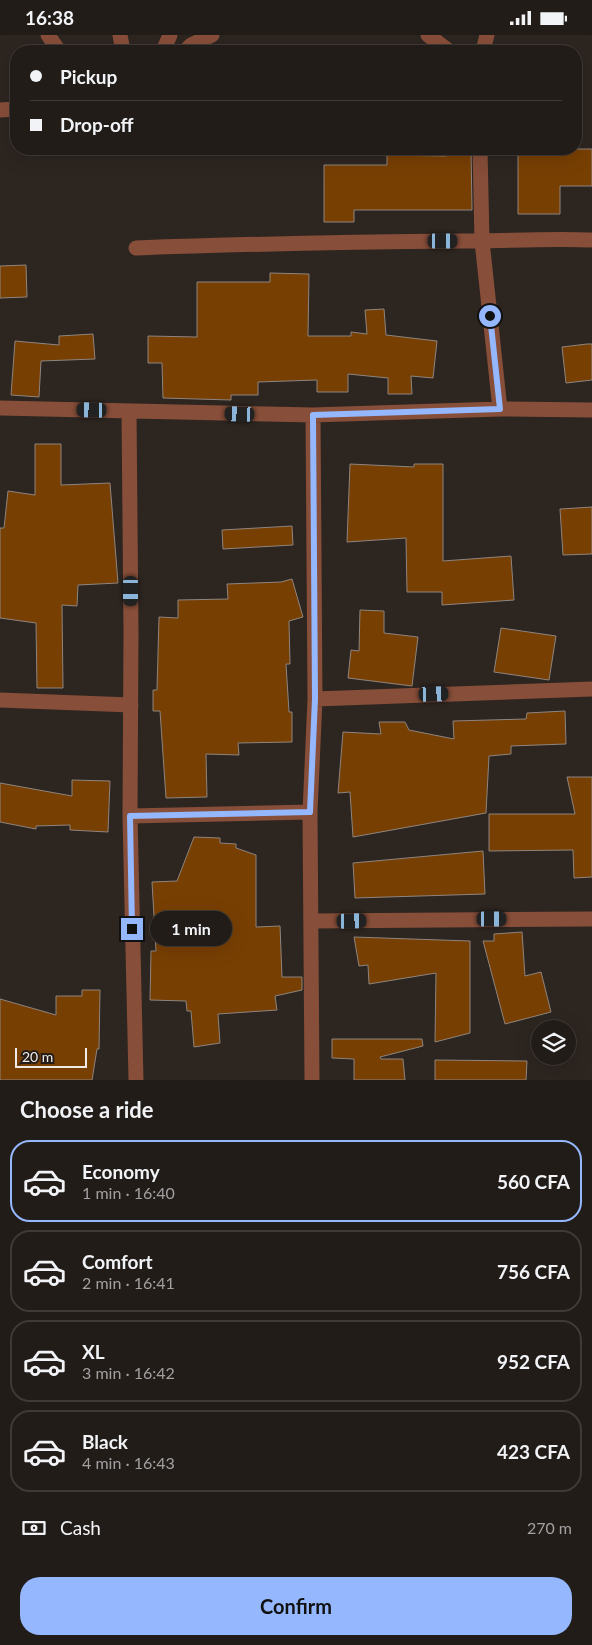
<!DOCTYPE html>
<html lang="en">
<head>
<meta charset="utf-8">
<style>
	:root { --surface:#221c18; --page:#2a2521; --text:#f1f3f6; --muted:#a2a1a2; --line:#3f3a37; --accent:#94b7fd }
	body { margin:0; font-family:Lato,sans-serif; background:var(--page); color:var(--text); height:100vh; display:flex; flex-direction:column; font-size:19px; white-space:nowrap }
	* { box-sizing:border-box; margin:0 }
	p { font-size:16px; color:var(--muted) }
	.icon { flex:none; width:28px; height:28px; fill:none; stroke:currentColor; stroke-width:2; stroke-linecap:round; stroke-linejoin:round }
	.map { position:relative; height:1045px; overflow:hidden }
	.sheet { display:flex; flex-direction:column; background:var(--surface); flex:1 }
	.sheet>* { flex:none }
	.banner { position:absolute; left:10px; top:10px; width:572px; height:110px; border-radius:20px; box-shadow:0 5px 20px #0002,0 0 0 1px var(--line); display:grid; align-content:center; height:110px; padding:0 20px; background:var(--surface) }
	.tools { position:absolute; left:531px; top:985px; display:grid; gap:10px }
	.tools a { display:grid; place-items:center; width:45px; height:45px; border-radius:50%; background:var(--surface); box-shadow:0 5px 20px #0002,0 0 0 1px var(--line); font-size:25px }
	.scale { position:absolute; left:15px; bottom:12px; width:72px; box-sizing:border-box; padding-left:5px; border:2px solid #efeae6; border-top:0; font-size:14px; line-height:18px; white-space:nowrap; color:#efeae6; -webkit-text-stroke:4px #231c17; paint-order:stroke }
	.end { position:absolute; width:22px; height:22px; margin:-11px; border:6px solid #94b7fd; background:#111; box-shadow:0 0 0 2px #111 }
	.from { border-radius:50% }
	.bubble { position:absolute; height:35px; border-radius:18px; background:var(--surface); box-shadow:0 5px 20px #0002,0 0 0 1px var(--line); font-size:16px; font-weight:700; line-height:35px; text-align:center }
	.car { position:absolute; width:15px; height:30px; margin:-15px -8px; border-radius:6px; box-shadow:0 0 4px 1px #0007; background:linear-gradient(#222 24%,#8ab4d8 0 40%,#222 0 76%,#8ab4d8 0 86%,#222 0) }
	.banner b { display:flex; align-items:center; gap:18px; height:48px; font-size:19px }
	.banner b+b { border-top:1px solid var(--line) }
	.banner i { width:12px; height:12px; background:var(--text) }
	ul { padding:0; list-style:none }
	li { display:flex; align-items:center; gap:15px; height:82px; margin:0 10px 8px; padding:0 10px; border:2px solid var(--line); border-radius:20px }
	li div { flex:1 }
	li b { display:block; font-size:19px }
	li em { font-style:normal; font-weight:700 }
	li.selected { border-color:var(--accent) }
	li>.icon { width:45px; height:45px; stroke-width:1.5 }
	h2 { padding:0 20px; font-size:22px; line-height:60px }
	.pay { display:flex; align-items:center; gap:12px; height:55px; padding:0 20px; font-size:19px }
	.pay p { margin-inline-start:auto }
	.primary-button { display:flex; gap:10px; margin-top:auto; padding:10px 20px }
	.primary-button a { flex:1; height:58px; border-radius:20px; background:var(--accent); color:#111; font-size:20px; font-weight:700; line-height:58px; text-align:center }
	.status { display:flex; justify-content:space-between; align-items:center; height:35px; padding:0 25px; background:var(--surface); direction:ltr }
	.status svg { height:14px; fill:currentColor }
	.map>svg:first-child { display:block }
</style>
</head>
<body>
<div class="status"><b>16:38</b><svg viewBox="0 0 49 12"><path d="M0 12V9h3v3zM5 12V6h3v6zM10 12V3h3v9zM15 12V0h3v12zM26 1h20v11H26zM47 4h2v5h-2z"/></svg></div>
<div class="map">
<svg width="592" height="1045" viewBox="0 0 592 1045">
	<rect width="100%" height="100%" fill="#2d2520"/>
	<path fill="#783f03" stroke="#8e857e" d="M446 114H471L472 175H354V187H324V130H387V120L446 121Z
		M518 114H592V151H560V179H518Z
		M26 230 27 262 0 263V231Z
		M270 238 309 239 308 301H351V297L367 299 365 275 384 274 386 300 437 306 433 343 411 341 412 359H388V343L348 339V357H317V345L258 347V360H231V365L163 363 162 328H148V301L197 302V247H270Z
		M93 299 95 324 41 326 39 362 11 360 15 306 59 310V301Z
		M587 309H592V345L566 348 562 312Z
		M35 409H61V450L110 448 118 548 78 550 77 571 62 570 63 653H37L36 588 0 583V493H4L8 456 35 460Z
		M350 429 414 432V429H443V526L511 521 514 565 442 570V557H407L406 503 347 507Z
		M592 472V519L563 520 560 474Z
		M292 491 293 510 223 514 222 495Z
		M292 544 303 582 289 586 290 629H286L289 677H292V707L238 708 239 720 206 719 207 762 166 763 160 676H153V655H157L159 582 178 583V565L228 564 227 549 281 547Z
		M360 575 384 576V598L418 602 412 651 348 643 351 615 359 616Z
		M501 593 556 601 549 645 494 637Z
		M565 676 566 709 511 711V719L489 721 486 778 353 802 350 757 338 758 343 697 381 699 379 687H405L409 695 454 704 453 686 526 684 527 678Z
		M567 742H592V842L574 843 573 815 489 816V779H575Z
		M72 745 110 746 108 797 70 795V790L36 791V794L0 787V748L72 761Z
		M194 802 220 803V808L236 809V813L256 820V892L280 891 282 942H302V955L275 961 277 975 218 979 220 1008 194 1012 191 976H187L186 966 150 965 151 916H156L152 847 177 846Z
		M483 816 485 859 355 863 353 828Z
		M522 897 525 941 541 937 551 977 505 989 483 906H494V899Z
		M354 902 470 906V998L435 1007 436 938 369 949 368 930 359 931Z
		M82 955H100L99 1014H97L92 1045H0V964L56 980V961H82Z
		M332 1004H422L423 1011 380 1022 381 1024H403L405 1045H354V1024L332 1023Z
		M435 1025 527 1026 526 1045H435Z"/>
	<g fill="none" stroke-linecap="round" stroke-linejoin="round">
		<path stroke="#874e39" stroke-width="15" d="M48 0 59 16
			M120 0 123 16
			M428 0 449 16
			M163 16 170 0
			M185 16 191 10 212 0
			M483 16 487 0
			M0 75 16 74
			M480 114 482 206 500 374
			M136 213C245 209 354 207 463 206 506 206 549 203 592 205
			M0 373 313 380 500 374 592 375
			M129 376 131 596 130 781 136 1045
			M315 664 592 654
			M0 665 131 670
			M130 781 310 777
			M313 886 592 884
			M312 1045 310 777 315 664 313 380"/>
	</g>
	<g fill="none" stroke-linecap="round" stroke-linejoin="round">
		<path stroke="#94b7fd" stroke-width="6" d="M132 894 130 781 310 777 315 664 313 380 500 374 490 281"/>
	</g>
</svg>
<div class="tools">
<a><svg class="icon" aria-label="layers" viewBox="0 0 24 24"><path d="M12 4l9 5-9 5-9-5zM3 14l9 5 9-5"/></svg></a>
</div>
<div class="scale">20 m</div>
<i class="end from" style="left:490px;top:281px"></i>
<i class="end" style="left:132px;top:894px"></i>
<div class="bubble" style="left:150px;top:876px;width:82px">1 min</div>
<i class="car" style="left:443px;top:206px;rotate:90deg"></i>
<i class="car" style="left:92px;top:375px;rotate:271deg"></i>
<i class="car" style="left:240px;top:379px;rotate:272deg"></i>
<i class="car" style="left:131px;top:556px;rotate:180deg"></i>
<i class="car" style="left:434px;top:659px;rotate:88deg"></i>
<i class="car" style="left:492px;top:884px;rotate:90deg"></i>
<i class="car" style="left:352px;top:886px;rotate:89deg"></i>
<div class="banner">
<b><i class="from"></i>Pickup</b>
<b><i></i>Drop-off</b>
</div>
</div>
<section class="sheet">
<h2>Choose a ride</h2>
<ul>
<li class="selected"><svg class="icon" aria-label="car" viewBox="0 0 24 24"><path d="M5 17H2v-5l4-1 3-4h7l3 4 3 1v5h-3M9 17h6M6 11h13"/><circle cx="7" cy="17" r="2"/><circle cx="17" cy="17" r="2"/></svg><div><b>Economy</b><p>1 min · 16:40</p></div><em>560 CFA</em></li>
<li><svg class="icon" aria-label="car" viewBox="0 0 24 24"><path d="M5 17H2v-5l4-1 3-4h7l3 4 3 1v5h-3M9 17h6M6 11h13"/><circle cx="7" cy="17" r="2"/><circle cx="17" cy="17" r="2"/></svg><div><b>Comfort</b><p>2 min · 16:41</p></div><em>756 CFA</em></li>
<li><svg class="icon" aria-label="car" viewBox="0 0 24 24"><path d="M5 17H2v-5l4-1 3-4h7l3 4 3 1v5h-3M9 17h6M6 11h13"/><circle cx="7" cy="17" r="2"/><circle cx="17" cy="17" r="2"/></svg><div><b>XL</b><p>3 min · 16:42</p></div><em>952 CFA</em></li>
<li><svg class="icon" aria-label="car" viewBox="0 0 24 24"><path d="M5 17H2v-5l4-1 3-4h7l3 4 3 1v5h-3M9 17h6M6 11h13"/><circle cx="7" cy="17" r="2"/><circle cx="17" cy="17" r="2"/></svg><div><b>Black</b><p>4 min · 16:43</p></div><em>423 CFA</em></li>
</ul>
<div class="pay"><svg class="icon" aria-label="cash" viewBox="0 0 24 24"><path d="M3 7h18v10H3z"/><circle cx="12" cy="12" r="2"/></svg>Cash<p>270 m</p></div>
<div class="primary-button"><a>Confirm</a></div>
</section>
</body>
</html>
